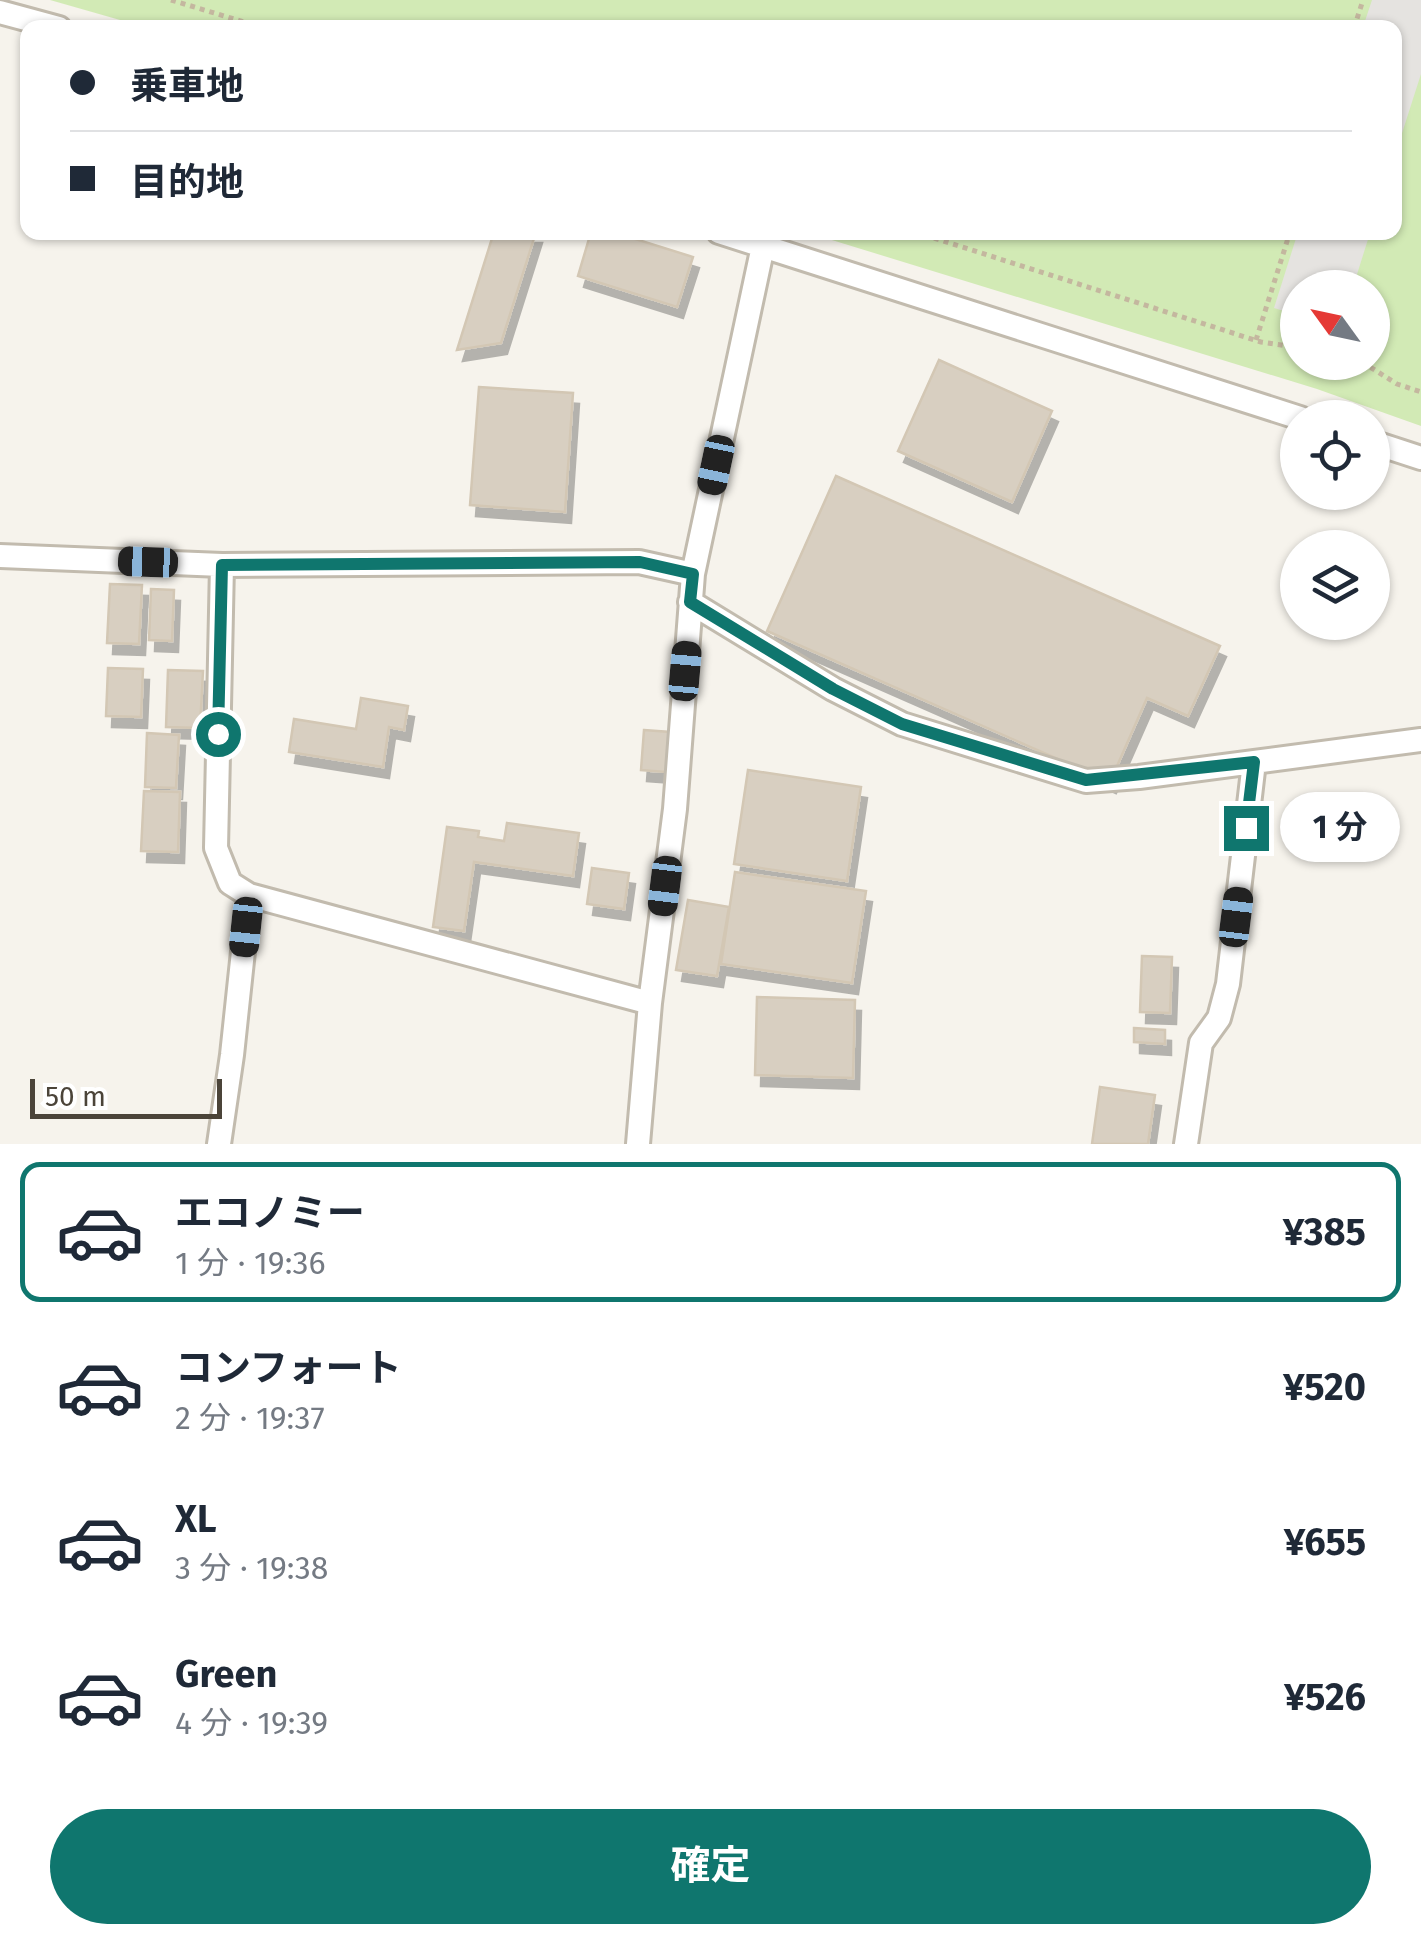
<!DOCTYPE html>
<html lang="ja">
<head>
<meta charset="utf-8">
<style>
	:root { --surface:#fff; --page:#f6f6f7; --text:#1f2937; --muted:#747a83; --line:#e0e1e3; --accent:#0f766e }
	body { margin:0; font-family:"Fira Sans","Noto Sans JP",sans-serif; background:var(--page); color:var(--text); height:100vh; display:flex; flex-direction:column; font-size:38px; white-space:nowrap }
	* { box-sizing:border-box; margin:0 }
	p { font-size:32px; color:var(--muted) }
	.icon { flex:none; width:55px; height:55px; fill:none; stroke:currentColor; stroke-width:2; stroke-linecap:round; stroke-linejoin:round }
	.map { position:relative; height:1144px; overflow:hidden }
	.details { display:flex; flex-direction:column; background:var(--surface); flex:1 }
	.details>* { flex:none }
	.top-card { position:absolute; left:20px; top:20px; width:1382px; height:220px; border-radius:20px; box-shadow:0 2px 8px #0004; display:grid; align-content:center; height:220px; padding:0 50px; background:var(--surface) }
	.needle { width:65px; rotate:303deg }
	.fabs { position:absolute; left:1280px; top:270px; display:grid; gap:20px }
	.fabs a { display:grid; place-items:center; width:110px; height:110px; border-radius:50%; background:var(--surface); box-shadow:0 2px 8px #0004; font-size:50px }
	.scale { position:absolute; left:30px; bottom:25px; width:192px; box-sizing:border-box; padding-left:10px; border:5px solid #4b4439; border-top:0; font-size:28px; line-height:35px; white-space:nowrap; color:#4b4439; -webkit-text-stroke:8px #fff; paint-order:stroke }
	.end { position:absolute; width:45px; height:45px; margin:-22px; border:12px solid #0f766e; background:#fff; box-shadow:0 0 0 5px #fff }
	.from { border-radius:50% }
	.bubble { position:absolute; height:70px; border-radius:35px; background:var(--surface); box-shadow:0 2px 8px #0004; font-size:32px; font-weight:700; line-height:70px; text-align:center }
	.car { position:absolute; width:30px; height:60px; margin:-30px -15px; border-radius:12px; box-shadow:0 0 8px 2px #0007; background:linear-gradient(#222 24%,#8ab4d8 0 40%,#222 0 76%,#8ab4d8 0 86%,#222 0) }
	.top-card b { display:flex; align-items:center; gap:35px; height:95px; font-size:38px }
	.top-card b+b { border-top:2px solid var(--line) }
	.top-card i { width:25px; height:25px; background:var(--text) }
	ul { padding:18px 0 0; list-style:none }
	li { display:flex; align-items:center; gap:30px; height:140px; margin:0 20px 15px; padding:0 30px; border:5px solid transparent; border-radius:20px }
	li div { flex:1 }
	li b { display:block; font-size:38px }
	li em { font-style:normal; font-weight:700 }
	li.on { border-color:var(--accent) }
	li>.icon { width:90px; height:90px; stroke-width:1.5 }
	.action { display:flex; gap:20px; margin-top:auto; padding:20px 50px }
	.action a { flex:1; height:115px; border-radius:60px; background:var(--accent); color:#fff; font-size:40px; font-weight:700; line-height:115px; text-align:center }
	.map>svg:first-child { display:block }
</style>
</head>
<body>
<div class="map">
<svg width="1421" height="1144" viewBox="0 0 1421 1144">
	<defs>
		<filter id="shadow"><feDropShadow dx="6" dy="11" stdDeviation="0" flood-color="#0004"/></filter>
	</defs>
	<rect width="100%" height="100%" fill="#f6f3ec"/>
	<path fill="#d2eab5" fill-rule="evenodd" d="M50 0H1421V426L1317 389 809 233 1395 232V28H148ZM1298 288H1372V362H1298Z"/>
	<path fill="#e5e3e0" d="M1372 0H1421V74L1395 155V28L1363 27Z
		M1298 232 1370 233 1353 287 1298 288 1297 315 1274 308Z"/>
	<path fill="#d8cfc1" stroke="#d3c7b4" stroke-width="2.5" filter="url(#shadow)" d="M494 232H536L501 343 457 350Z
		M591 232H613L693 257 677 307 578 276Z
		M939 360 1052 411 1012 502 898 451Z
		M479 387 573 393 565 512 470 505Z
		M836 476 1220 646 1188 716 1147 698 1110 782 767 631Z
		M110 584 142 585 139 644 107 643Z
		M151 589 174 590 172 641 149 640Z
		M108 668 143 669 141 717 106 716Z
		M168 670 203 671 200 728 166 727Z
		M361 698 408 706 404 730 389 727 383 767 289 752 294 719 356 729Z
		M644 730 670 732 666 772 641 770Z
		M147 733 179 735 176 788 145 787Z
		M748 770 861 787 847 881 734 864Z
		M144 791 180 792 178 852 141 851Z
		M507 823 579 833 573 876 474 862 464 931 433 927 447 827 479 831 478 837 504 841Z
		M592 868 629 873 624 909 587 904Z
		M735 872 866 891 852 983 721 964Z
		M688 900 729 907 717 976 676 970Z
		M1142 956 1172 957 1170 1013 1140 1012Z
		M757 997 855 1000 853 1078 755 1075Z
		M1134 1028 1165 1030V1044L1134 1042Z
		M1100 1087 1155 1095 1148 1144H1092Z"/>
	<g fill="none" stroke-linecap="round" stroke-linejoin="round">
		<g stroke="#c2bbae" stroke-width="28">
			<path id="street" d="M0 12 59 28
				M719 232 1300 418
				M1372 442 1421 458
				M0 556 222 565 639 562 693 574
				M222 565 216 848 230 883 249 895 650 1003
				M690 602 833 689 902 724 1086 781 1139 777 1421 740
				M219 1144 232 1055 249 895
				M638 1144 650 1003 675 809 693 574 763 246
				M1186 1144 1201 1043 1219 1018 1228 984 1254 762"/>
		</g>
		<path stroke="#c4b79f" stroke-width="5" stroke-dasharray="5 5" stroke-linecap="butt" d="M171 0 264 28
			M1354 28 1363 0
			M915 232 1261 342 1288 346 1298 341
			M1256 340 1290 232
			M1362 362 1397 384 1421 392"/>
		<use href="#street" stroke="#fff" stroke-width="22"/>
	</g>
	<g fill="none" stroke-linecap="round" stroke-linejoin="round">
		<path stroke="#0f766e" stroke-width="12" d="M218 734 222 565 640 562 693 574 690 602 833 689 902 724 1086 780 1254 762 1246 828"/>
	</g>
</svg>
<div class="fabs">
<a><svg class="needle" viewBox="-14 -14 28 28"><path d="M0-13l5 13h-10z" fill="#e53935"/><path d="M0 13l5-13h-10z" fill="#747a83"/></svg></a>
<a><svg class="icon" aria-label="locate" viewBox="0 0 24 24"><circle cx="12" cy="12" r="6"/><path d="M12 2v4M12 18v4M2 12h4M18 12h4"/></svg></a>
<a><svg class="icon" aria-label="layers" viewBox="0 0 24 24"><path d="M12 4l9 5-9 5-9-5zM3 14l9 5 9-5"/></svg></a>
</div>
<div class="scale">50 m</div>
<i class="end from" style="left:218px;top:734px"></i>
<i class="end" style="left:1246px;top:828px"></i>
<div class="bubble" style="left:1280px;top:792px;width:120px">1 分</div>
<i class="car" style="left:716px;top:465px;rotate:192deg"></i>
<i class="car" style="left:148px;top:562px;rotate:272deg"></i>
<i class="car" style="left:685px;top:671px;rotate:5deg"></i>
<i class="car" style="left:665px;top:886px;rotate:187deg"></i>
<i class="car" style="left:1236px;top:917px;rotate:7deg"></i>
<i class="car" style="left:246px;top:927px;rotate:186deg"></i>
<div class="top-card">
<b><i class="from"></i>乗車地</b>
<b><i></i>目的地</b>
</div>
</div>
<section class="details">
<ul>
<li class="on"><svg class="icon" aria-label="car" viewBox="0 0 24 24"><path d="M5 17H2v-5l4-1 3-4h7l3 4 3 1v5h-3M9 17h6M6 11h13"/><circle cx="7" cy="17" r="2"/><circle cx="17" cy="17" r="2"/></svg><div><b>エコノミー</b><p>1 分 · 19:36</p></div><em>¥385</em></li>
<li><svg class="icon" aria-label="car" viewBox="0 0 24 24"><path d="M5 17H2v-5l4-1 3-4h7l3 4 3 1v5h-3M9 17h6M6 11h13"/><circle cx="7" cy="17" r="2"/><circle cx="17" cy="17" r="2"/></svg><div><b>コンフォート</b><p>2 分 · 19:37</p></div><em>¥520</em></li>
<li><svg class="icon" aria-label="car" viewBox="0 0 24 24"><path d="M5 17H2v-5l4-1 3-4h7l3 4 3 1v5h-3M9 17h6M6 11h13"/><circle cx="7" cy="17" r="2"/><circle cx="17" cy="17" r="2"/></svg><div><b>XL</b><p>3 分 · 19:38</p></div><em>¥655</em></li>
<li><svg class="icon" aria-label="car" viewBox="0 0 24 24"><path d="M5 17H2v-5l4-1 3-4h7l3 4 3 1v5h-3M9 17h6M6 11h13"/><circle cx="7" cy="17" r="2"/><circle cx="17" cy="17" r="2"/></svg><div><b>Green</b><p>4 分 · 19:39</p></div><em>¥526</em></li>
</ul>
<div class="action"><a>確定</a></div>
</section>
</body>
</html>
